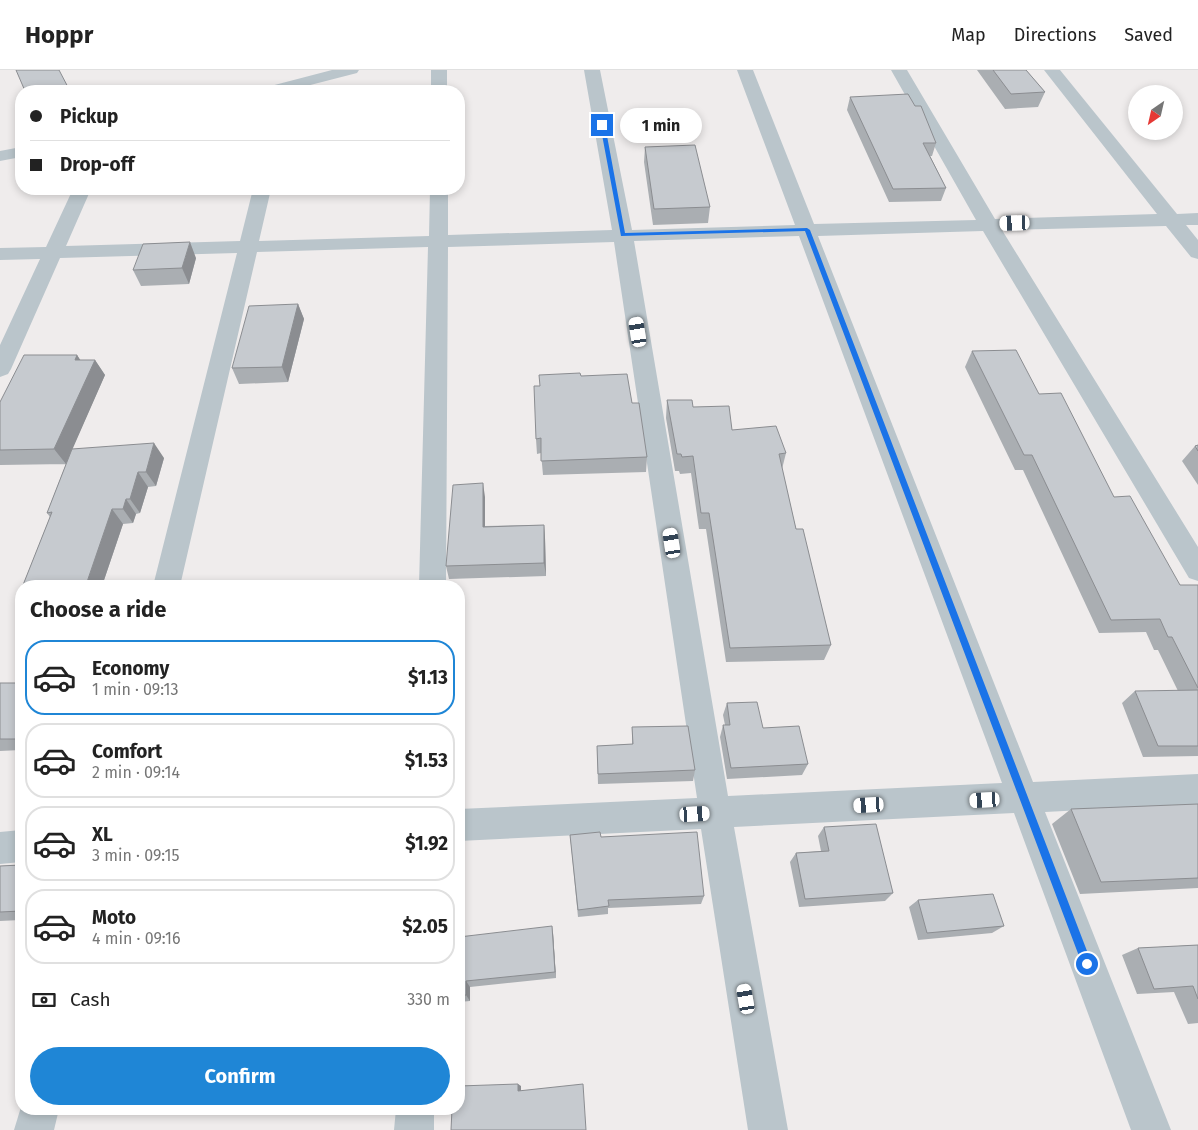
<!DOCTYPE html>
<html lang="en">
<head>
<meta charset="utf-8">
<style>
	:root { --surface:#fff; --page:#f6f6f6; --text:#222; --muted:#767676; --line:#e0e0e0; --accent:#1f86d6 }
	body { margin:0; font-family:"Fira Sans",sans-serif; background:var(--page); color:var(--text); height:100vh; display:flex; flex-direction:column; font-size:19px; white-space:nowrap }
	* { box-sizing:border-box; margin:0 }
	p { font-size:16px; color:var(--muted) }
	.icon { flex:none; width:28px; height:28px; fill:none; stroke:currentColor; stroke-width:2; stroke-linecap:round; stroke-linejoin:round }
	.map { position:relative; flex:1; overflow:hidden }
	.panel { position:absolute; left:15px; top:510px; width:450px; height:535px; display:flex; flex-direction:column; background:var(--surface); border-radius:20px; box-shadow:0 2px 8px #0003 }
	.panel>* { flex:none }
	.banner { position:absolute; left:15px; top:15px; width:450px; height:110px; border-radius:20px; box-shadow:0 2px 8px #0003; display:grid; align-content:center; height:110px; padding:0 15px; background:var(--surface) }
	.needle { width:32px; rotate:214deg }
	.fabs { position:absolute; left:1128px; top:15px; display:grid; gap:10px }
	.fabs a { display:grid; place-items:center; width:55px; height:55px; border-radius:50%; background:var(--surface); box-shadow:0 2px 8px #0003; font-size:25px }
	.end { position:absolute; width:22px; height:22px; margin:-11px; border:6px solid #1a73e8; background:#fff; box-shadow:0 0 0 2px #fff }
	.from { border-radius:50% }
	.bubble { position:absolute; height:35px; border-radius:18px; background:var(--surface); box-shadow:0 2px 8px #0003; font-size:16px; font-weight:700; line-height:35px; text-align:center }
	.car { position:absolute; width:15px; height:30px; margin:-15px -8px; border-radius:6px; box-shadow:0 0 4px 1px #0007; background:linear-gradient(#fff 24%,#345 0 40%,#fff 0 76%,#345 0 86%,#fff 0) }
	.banner b { display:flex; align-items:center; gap:18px; height:48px; font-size:19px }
	.banner b+b { border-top:1px solid var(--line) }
	.banner i { width:12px; height:12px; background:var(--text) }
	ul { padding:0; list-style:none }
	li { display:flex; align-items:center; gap:15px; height:75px; margin:0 10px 8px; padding:0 5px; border:2px solid var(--line); border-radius:20px }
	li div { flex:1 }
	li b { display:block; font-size:19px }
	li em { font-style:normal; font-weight:700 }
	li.on { border-color:var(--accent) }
	li>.icon { width:45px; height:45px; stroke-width:1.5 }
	h2 { padding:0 15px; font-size:22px; line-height:60px }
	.pay { display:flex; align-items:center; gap:12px; height:55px; padding:0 15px; font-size:19px }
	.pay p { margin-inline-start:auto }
	.button { display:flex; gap:10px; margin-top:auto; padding:10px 15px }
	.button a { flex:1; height:58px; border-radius:30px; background:var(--accent); color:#fff; font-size:20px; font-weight:700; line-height:58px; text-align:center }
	header { display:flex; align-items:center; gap:30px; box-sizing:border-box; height:70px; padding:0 25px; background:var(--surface); border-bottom:1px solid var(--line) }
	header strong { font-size:24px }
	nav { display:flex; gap:28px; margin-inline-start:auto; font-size:18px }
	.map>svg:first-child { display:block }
</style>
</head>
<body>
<header>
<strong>Hoppr</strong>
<nav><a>Map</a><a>Directions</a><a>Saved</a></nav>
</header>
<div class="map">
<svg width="1198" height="1060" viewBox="0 0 1198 1060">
	<rect width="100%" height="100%" fill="#efecec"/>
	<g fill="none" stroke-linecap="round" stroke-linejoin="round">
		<path fill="#bac5cb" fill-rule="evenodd" d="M332 0H359L357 3 287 21H261L263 18Z
			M431 0H447V21H431Z
			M584 0H600L632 160 795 155 737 0H753L814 154 976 150 891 0H907L995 149 1157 144 1044 0H1060L1177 144 1198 143V155H1186L1198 170V189L1191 187 1166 156 1002 160 1198 477V511L1189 508 983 161 818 166 1033 712 1198 704V734L1045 742 1171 1060H1131L1014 743 734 757 788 1060H748L701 759 459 771V739L697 728 614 172 448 177 446 516H419L428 177 257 182 180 516H153L237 183 60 188 11 299 8 304 0 307V275L40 189 0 190V178L46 177 73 119H91L66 176 240 171 253 119H271L259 171 429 166 430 119H448V165L612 160ZM799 166 1002 713 728 726 634 171Z
			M21 77V87L0 91V81Z
			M21 760V792L0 794V762Z
			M21 1037 59 1039 54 1060H14Z
			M396 1039H434V1060H394Z"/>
	</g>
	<path fill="#aaaeb2" d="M977 0H1026L1045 22 1038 37 1005 39Z
		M850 27 936 73 932 86H930L946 118 941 131 889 132 847 40Z
		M645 77 710 137 708 153 653 155 644 92Z
		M196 188 189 214 141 216 133 200Z
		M298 234 304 249 288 312 239 314 232 298Z
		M972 281 1039 324 1114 427 1180 515H1198V686L1143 687 1122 633 1135 621H1178L1158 580H1154L1146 562 1099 563 1023 400H1015L965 297Z
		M77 285 80 290H95L105 305 72 379 164 388 156 416 148 417 140 443 136 444 133 453 123 454 102 516H25L23 515 50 447 47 443 71 381 66 394 0 395V332Z
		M581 306 632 333 647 387 646 402 543 405 541 383 537 384 536 369 540 316Z
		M667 330 693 337 732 360 786 383 782 399 796 459 831 575 824 590 726 592 706 459H699L691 403 680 404 679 401H675L666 348Z
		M1198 375V415L1182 391 1195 376Z
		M485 427V456L544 455 545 468 546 506 449 509 446 496Z
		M0 613H21V680L0 681Z
		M727 633 763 658 808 694 802 705 727 709 720 667 723 655H725L723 645Z
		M632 657 695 700 693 711 598 714 597 676 632 674Z
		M1198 734V818L1080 824 1052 754 1071 739Z
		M824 757 893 823 885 831 799 837 790 792 796 783 821 781 818 766Z
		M570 765 601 767 704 826 701 834 608 838V844L578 847Z
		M21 795V850L0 851V796Z
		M918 830 1004 856 992 863 918 870 909 837Z
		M553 863 556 908 470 917V931L459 932V867Z
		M1198 875V953L1188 954 1174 922 1137 924 1122 885 1138 878Z"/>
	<path fill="#8b8d91" d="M190 172 196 188 189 214 182 198Z
		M298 234 304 249 288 312 282 297Z
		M77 285 87 300 75 290Z
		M95 290 105 305 66 394 54 379Z
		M154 373 164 388 156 416 146 402Z
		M138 402 148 417 140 443 130 429Z
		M483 413 485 427V470L483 457Z
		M126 429 136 444 133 453 123 439Z
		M112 439 123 454 102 516H90L87 512Z
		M544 455 545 468 546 506 544 493Z
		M552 856 553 863 556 908 555 902Z
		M466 911 470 917V931L466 925Z
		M518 1014 521 1016V1024L518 1021Z"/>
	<path fill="#c6cacf" stroke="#8b8d91" d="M16 0H59L70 21H25Z
		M993 0H1026L1045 22 1011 24Z
		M908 24 915 36H921L936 73H923L946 118 893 119 850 27Z
		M695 75 710 137 654 139 645 77Z
		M190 172 182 198 133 200 143 174Z
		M298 234 282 297 232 298 249 236Z
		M1016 280 1039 324 1061 323 1114 427 1130 426 1180 515H1198V618L1172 567H1168L1160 549 1111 550 1032 385H1024L972 281Z
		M24 285H77L75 290H95L54 379 0 380V332Z
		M580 303 581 306 627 304 632 333H639L647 387 541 391V368L536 369 534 316H540L539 305Z
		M667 330H692L693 337 729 336 732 360 776 356 786 383 779 384 796 459H803L831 575 730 578 709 443H701L693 386 682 387 681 384H677Z
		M154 373 146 402H138L130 429H126L123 439H112L87 512 23 515 52 442 47 443 72 379Z
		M1198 375V381L1195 376Z
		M483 413V457L544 455V493L446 496 453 415Z
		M0 613H21V669H0Z
		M1198 620V676H1158L1135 621Z
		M757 632 763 658 799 656 808 694 731 698 723 655H730L727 633Z
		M688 656 695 700 598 704 597 676 633 674 632 657Z
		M1198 734V808L1101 812 1071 739Z
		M876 754 893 823 805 829 796 783 829 781 824 757Z
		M600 762 601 767 697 762 704 826 608 830 609 836 578 840 570 765Z
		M21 795V841L0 842V796Z
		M993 824 1004 856 927 863 918 830Z
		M552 856 555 902 466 911V925L459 926V867Z
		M1198 875V929L1193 916 1154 919 1138 878Z
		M518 1014V1021L583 1014 586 1060H451L452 1039H459V1016Z"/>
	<path fill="#1a73e8" d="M600 54 605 55 625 163 807 158 810 160 1092 894 1091 897 1087 899 1084 897 1082 894 805 161 621 166Z"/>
</svg>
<div class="fabs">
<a><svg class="needle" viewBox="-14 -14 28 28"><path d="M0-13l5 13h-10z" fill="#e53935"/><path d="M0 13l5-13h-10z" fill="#767676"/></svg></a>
</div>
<i class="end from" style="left:1087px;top:894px"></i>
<i class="end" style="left:602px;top:55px"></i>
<div class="bubble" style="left:620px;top:38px;width:82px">1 min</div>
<i class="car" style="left:1015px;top:153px;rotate:268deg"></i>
<i class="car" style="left:638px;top:262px;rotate:351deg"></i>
<i class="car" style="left:672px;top:473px;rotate:351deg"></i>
<i class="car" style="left:985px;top:730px;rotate:267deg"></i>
<i class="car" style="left:869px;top:735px;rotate:267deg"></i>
<i class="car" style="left:695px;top:744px;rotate:87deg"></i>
<i class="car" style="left:746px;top:929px;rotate:350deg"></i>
<div class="banner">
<b><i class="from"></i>Pickup</b>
<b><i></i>Drop-off</b>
</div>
<section class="panel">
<h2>Choose a ride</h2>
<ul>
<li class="on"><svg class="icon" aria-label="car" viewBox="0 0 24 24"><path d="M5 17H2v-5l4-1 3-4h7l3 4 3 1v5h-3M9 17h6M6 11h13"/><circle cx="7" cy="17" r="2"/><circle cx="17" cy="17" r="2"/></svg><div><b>Economy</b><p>1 min · 09:13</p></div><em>$1.13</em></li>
<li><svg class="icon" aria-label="car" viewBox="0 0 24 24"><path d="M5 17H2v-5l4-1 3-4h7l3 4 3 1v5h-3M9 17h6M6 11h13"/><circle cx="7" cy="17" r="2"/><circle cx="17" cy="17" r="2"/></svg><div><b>Comfort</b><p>2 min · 09:14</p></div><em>$1.53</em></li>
<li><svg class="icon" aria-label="car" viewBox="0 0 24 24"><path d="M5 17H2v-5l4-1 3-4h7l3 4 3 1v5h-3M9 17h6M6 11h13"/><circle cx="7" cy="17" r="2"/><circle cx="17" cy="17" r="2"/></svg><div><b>XL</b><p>3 min · 09:15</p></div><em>$1.92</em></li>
<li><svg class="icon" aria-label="car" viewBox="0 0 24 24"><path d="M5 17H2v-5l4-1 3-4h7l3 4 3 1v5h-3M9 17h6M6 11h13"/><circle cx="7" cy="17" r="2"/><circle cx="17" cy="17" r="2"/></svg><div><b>Moto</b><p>4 min · 09:16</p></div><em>$2.05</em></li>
</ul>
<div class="pay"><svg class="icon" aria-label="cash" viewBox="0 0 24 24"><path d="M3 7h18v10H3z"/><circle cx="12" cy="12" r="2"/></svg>Cash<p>330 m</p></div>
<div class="button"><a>Confirm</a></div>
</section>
</div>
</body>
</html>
